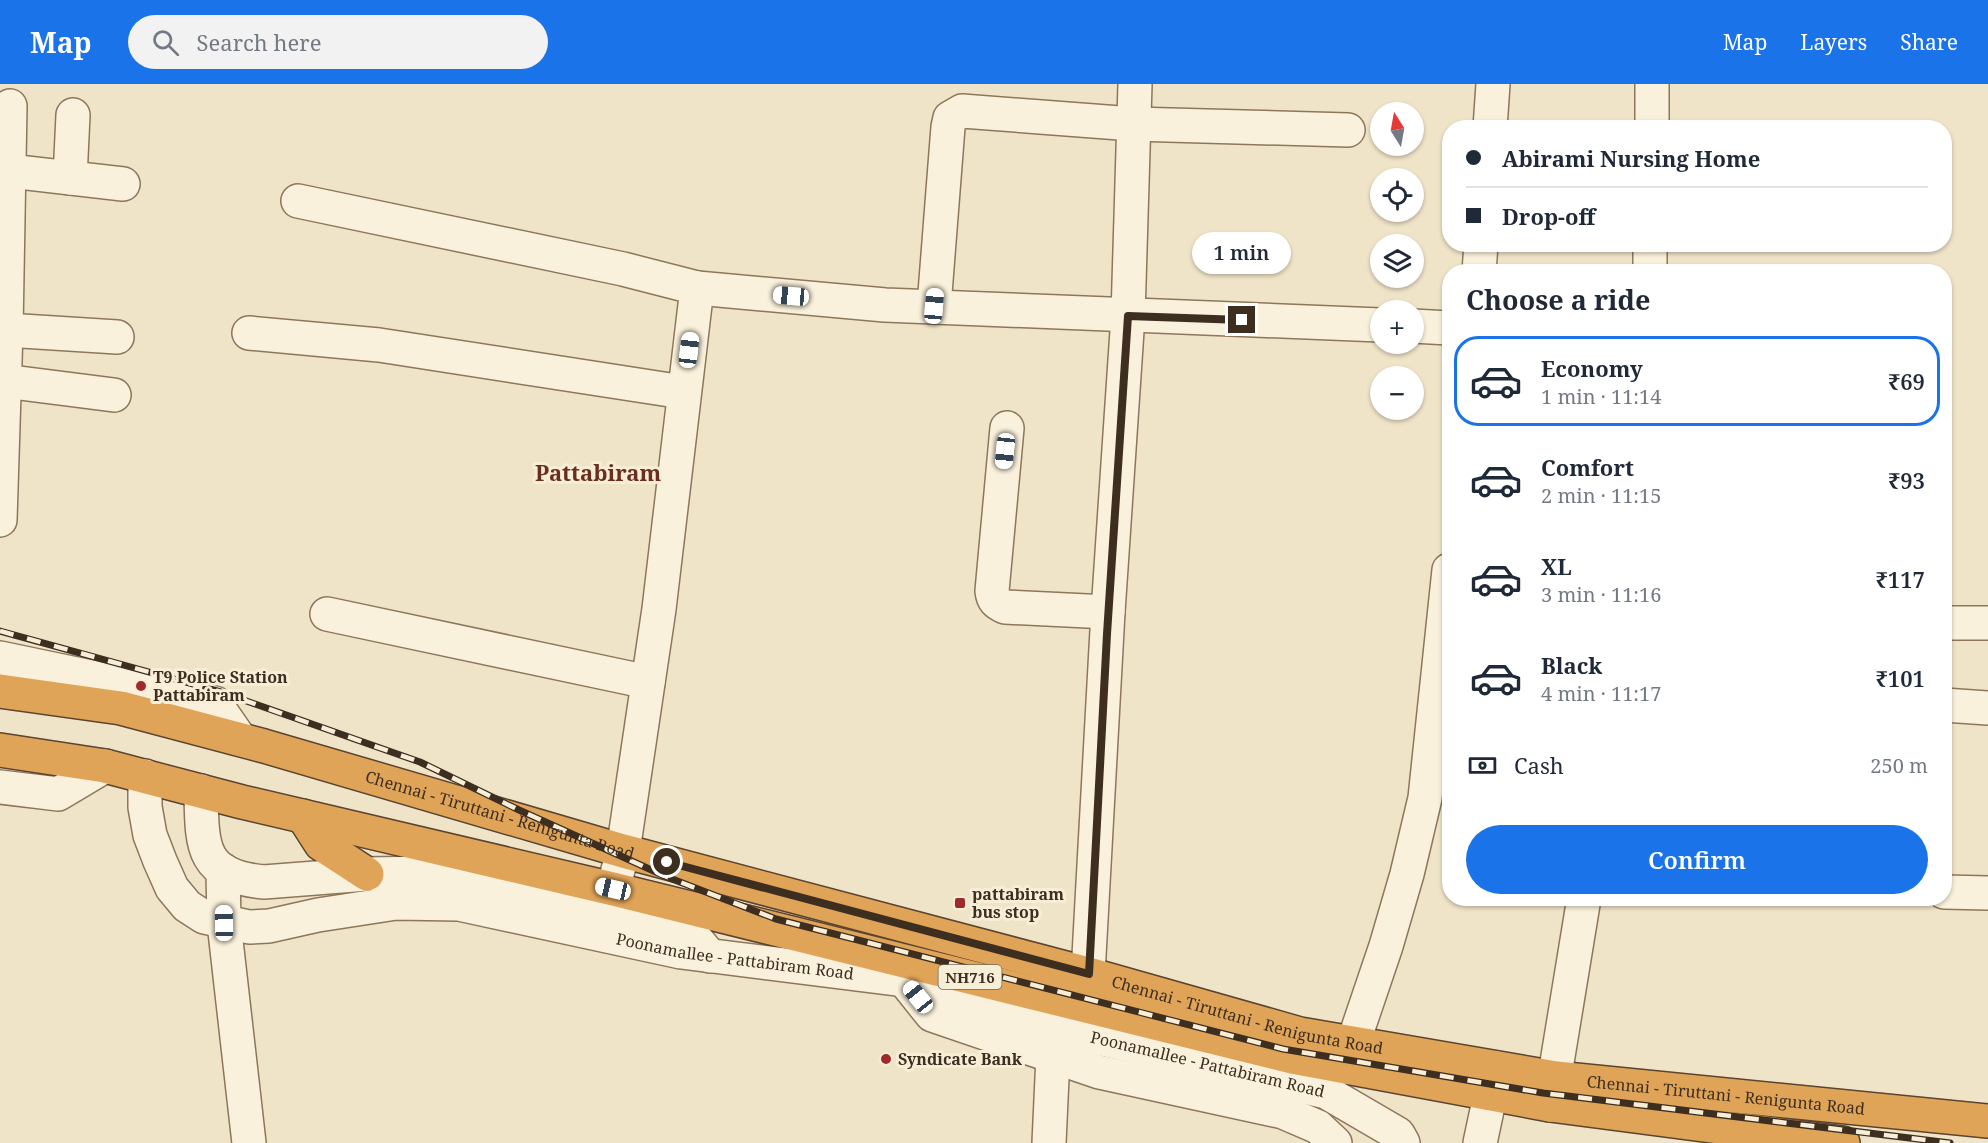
<!DOCTYPE html>
<html lang="en">
<head>
<meta charset="utf-8">
<style>
	:root { --surface:#fff; --page:#f2f2f3; --text:#1f2937; --muted:#747a83; --line:#e0e1e3; --accent:#1a73e8 }
	body { margin:0; font-family:"Noto Serif",serif; background:var(--page); color:var(--text); height:100vh; display:flex; flex-direction:column; font-size:22px; white-space:nowrap }
	* { box-sizing:border-box; margin:0 }
	p { font-size:20px; color:var(--muted) }
	.icon { flex:none; width:33px; height:33px; fill:none; stroke:currentColor; stroke-width:2; stroke-linecap:round; stroke-linejoin:round }
	.map { position:relative; flex:1; overflow:hidden }
	.panel { position:absolute; left:1442px; top:180px; width:510px; height:642px; display:flex; flex-direction:column; background:var(--surface); border-radius:24px; box-shadow:0 2px 4px #0004 }
	.panel>* { flex:none }
	.top-card { position:absolute; left:1442px; top:36px; width:510px; height:132px; border-radius:24px; box-shadow:0 2px 4px #0004; display:grid; align-content:center; height:132px; padding:0 24px; background:var(--surface) }
	.needle { width:39px; rotate:349deg }
	.fabs { position:absolute; left:1370px; top:18px; display:grid; gap:12px }
	.fabs a { display:grid; place-items:center; width:54px; height:54px; border-radius:50%; background:var(--surface); box-shadow:0 2px 4px #0004; font-size:30px }
	.end { position:absolute; width:27px; height:27px; margin:-14px; border:8px solid #3d2e20; background:#fff; box-shadow:0 0 0 3px #fff }
	.from { border-radius:50% }
	.bubble { position:absolute; height:42px; border-radius:21px; background:var(--surface); box-shadow:0 2px 4px #0004; font-size:20px; font-weight:600; line-height:42px; text-align:center }
	.car { position:absolute; width:18px; height:36px; margin:-18px -9px; border-radius:8px; box-shadow:0 0 4px 2px #0007; background:linear-gradient(#fff 24%,#345 0 40%,#fff 0 76%,#345 0 86%,#fff 0) }
	.top-card b { display:flex; align-items:center; gap:21px; height:57px; font-size:22px }
	.top-card b+b { border-top:2px solid var(--line) }
	.top-card i { width:15px; height:15px; background:var(--text) }
	ul { padding:0; list-style:none }
	li { display:flex; align-items:center; gap:18px; height:90px; margin:0 12px 9px; padding:0 12px; border:3px solid transparent; border-radius:24px }
	li div { flex:1 }
	li b { display:block; font-size:22px }
	li em { font-style:normal; font-weight:600 }
	li.current { border-color:var(--accent) }
	li>.icon { width:54px; height:54px; stroke-width:1.5 }
	h2 { padding:0 24px; font-size:27px; line-height:72px }
	.pay { display:flex; align-items:center; gap:15px; height:66px; padding:0 24px; font-size:22px }
	.pay p { margin-inline-start:auto }
	.primary-button { display:flex; gap:12px; margin-top:auto; padding:12px 24px }
	.primary-button a { flex:1; height:69px; border-radius:36px; background:var(--accent); color:#fff; font-size:24px; font-weight:600; line-height:69px; text-align:center }
	header { display:flex; align-items:center; gap:36px; box-sizing:border-box; height:84px; padding:0 30px; background:var(--accent); color:#fff }
	header strong { font-size:28px }
	nav { display:flex; gap:33px; margin-inline-start:auto; font-size:21px }
	.search { width:420px; height:54px; background:var(--page); display:flex; align-items:center; gap:15px; box-sizing:border-box; padding:0 21px; border-radius:33px; color:var(--muted); font-size:22px }
	.map>svg:first-child { display:block }
</style>
</head>
<body>
<header>
<strong>Map</strong>
<div class="search"><svg class="icon" aria-label="search" viewBox="0 0 24 24"><circle cx="10" cy="10" r="6"/><path d="M15 15l6 6"/></svg>Search here</div>
<nav><a>Map</a><a>Layers</a><a>Share</a></nav>
</header>
<div class="map">
<svg width="1988" height="1059" viewBox="0 0 1988 1059">
	<rect width="100%" height="100%" fill="#f0e4c8"/>
	<g fill="none" stroke-linecap="round" stroke-linejoin="round">
		<g stroke="#8d765c" stroke-width="36">
			<g id="minor">
				<path d="M1652 0V44"/>
				<path d="M1490 44 1493 0"/>
				<path d="M0 86 123 100"/>
				<path d="M70 94 73 31"/>
				<path d="M298 117 623 185 697 204 885 221 1380 241"/>
				<path d="M1479 188 1481 160"/>
				<path d="M1650 188V160"/>
				<path d="M934 222 948 43 950 34 962 27 1133 40 1348 46"/>
				<path d="M1413 242 1449 244"/>
				<path d="M6 246 117 253"/>
				<path d="M249 249 379 261 683 308"/>
				<path d="M4 297 114 311"/>
				<path d="M1007 344 992 507C993 516 996 519 1005 523L1108 528"/>
				<path d="M0 436 6 246 10 22"/>
				<path d="M327 530 648 598"/>
				<path d="M1944 539H1988"/>
				<path d="M0 574 215 619 240 655"/>
				<path d="M1944 621 1988 624"/>
				<path id="s1" d="M145 692V723L150 751 160 777 172 804 187 822 204 833 249 843 269 842 318 831 396 819 459 820 681 868 904 896 1060 945 1326 1008 1398 1050 1403 1059"/>
				<path d="M0 703 58 710 105 682"/>
				<path d="M201 707C202 762 200 792 264 798L367 790 433 789 486 797 686 843 710 872"/>
				<path d="M223 786 224 839 249 1059"/>
				<path d="M613 805 623 767 659 525 697 204"/>
				<path d="M1944 808 1988 809"/>
				<path d="M904 896 932 931 1099 988 1283 1028 1318 1043 1335 1059"/>
				<path d="M1083 917 1088 890 1108 528 1128 232 1135 0"/>
				<path d="M1345 983 1386 862 1407 790 1425 714 1449 486"/>
				<path d="M1550 1021 1584 814"/>
				<path d="M1049 1059 1053 972"/>
				<path d="M1480 1059 1496 984"/>
			</g>
		</g>
		<g stroke="#5b4430" stroke-width="36">
			<g id="highway">
				<path id="s2" d="M0 607 121 624 264 662 623 767 1088 890 1300 950 1556 994 1988 1037"/>
				<path d="M0 666 105 682 242 718 613 805 1292 973 1550 1021 1843 1059"/>
				<path d="M303 732 321 760 367 790"/>
			</g>
		</g>
		<use href="#minor" stroke="#faf1dc" stroke-width="33"/>
		<use href="#highway" stroke="#e0a458" stroke-width="33"/>
		<g stroke="#3d2e20" stroke-width="7">
			<path id="rail" d="M0 547 218 607 420 678 519 726 667 793 776 835 1283 965 1543 1009 1950 1059"/>
		</g>
		<use href="#rail" stroke="#f7eed8" stroke-width="4.5" stroke-dasharray="14" stroke-linecap="butt"/>
	</g>
	<g fill="none" stroke-linecap="round" stroke-linejoin="round">
		<path stroke="#3d2e20" stroke-width="8" d="M667 778 1089 890 1107 550 1128 232 1242 236"/>
	</g>
	<g fill="#9e2a2b" stroke="#f7eed8" stroke-width="2">
		<circle cx="141" cy="602" r="6"/>
		<rect x="954" y="813" width="12" height="12" rx="3"/>
		<circle cx="886" cy="975" r="6"/>
	</g>
	<g text-anchor="middle" dominant-baseline="central" stroke-width="6" stroke-linejoin="round" paint-order="stroke">
		<rect fill="#f7eed8" stroke="#756857" stroke-width="1.5" x="938.5" y="881" width="63" height="24" rx="4.5"/>
		<g font-size="15" font-weight="bold" fill="#3d2e20">
			<text x="970" y="893">NH716</text>
		</g>
		<g font-size="16" font-weight="bold" fill="#3d2e20" stroke="#f7eed8" text-anchor="start">
			<text x="153" y="593">T9 Police Station<tspan x="153" dy="18">Pattabiram</tspan></text>
			<text x="972" y="810">pattabiram<tspan x="972" dy="18">bus stop</tspan></text>
			<text x="898" y="975">Syndicate Bank</text>
		</g>
		<g font-size="16" fill="#3d2e20" stroke="#f7eed8">
			<text stroke="none"><textPath href="#s2" startOffset="516">Chennai - Tiruttani - Renigunta Road</textPath></text>
			<text stroke="none"><textPath href="#s1" startOffset="700">Poonamallee - Pattabiram Road</textPath></text>
			<text stroke="none"><textPath href="#s2" startOffset="1290">Chennai - Tiruttani - Renigunta Road</textPath></text>
			<text stroke="none"><textPath href="#s1" startOffset="1186">Poonamallee - Pattabiram Road</textPath></text>
			<text stroke="none"><textPath href="#s2" startOffset="1776">Chennai - Tiruttani - Renigunta Road</textPath></text>
		</g>
		<g font-size="22" font-weight="bold" fill="#6b2e1e" stroke="#f7eed8">
			<text x="598" y="388">Pattabiram</text>
		</g>
	</g>
</svg>
<div class="fabs">
<a><svg class="needle" viewBox="-14 -14 28 28"><path d="M0-13l5 13h-10z" fill="#e53935"/><path d="M0 13l5-13h-10z" fill="#747a83"/></svg></a>
<a><svg class="icon" aria-label="locate" viewBox="0 0 24 24"><circle cx="12" cy="12" r="6"/><path d="M12 2v4M12 18v4M2 12h4M18 12h4"/></svg></a>
<a><svg class="icon" aria-label="layers" viewBox="0 0 24 24"><path d="M12 4l9 5-9 5-9-5zM3 14l9 5 9-5"/></svg></a>
<a>+</a>
<a>−</a>
</div>
<i class="end from" style="left:667px;top:778px"></i>
<i class="end" style="left:1242px;top:236px"></i>
<div class="bubble" style="left:1192px;top:148px;width:99px">1 min</div>
<i class="car" style="left:791px;top:212px;rotate:275deg"></i>
<i class="car" style="left:934px;top:222px;rotate:5deg"></i>
<i class="car" style="left:689px;top:266px;rotate:7deg"></i>
<i class="car" style="left:1005px;top:367px;rotate:186deg"></i>
<i class="car" style="left:613px;top:805px;rotate:283deg"></i>
<i class="car" style="left:224px;top:839px;rotate:359deg"></i>
<i class="car" style="left:918px;top:913px;rotate:321deg"></i>
<div class="top-card">
<b><i class="from"></i>Abirami Nursing Home</b>
<b><i></i>Drop-off</b>
</div>
<section class="panel">
<h2>Choose a ride</h2>
<ul>
<li class="current"><svg class="icon" aria-label="car" viewBox="0 0 24 24"><path d="M5 17H2v-5l4-1 3-4h7l3 4 3 1v5h-3M9 17h6M6 11h13"/><circle cx="7" cy="17" r="2"/><circle cx="17" cy="17" r="2"/></svg><div><b>Economy</b><p>1 min · 11:14</p></div><em>₹69</em></li>
<li><svg class="icon" aria-label="car" viewBox="0 0 24 24"><path d="M5 17H2v-5l4-1 3-4h7l3 4 3 1v5h-3M9 17h6M6 11h13"/><circle cx="7" cy="17" r="2"/><circle cx="17" cy="17" r="2"/></svg><div><b>Comfort</b><p>2 min · 11:15</p></div><em>₹93</em></li>
<li><svg class="icon" aria-label="car" viewBox="0 0 24 24"><path d="M5 17H2v-5l4-1 3-4h7l3 4 3 1v5h-3M9 17h6M6 11h13"/><circle cx="7" cy="17" r="2"/><circle cx="17" cy="17" r="2"/></svg><div><b>XL</b><p>3 min · 11:16</p></div><em>₹117</em></li>
<li><svg class="icon" aria-label="car" viewBox="0 0 24 24"><path d="M5 17H2v-5l4-1 3-4h7l3 4 3 1v5h-3M9 17h6M6 11h13"/><circle cx="7" cy="17" r="2"/><circle cx="17" cy="17" r="2"/></svg><div><b>Black</b><p>4 min · 11:17</p></div><em>₹101</em></li>
</ul>
<div class="pay"><svg class="icon" aria-label="cash" viewBox="0 0 24 24"><path d="M3 7h18v10H3z"/><circle cx="12" cy="12" r="2"/></svg>Cash<p>250 m</p></div>
<div class="primary-button"><a>Confirm</a></div>
</section>
</div>
</body>
</html>
